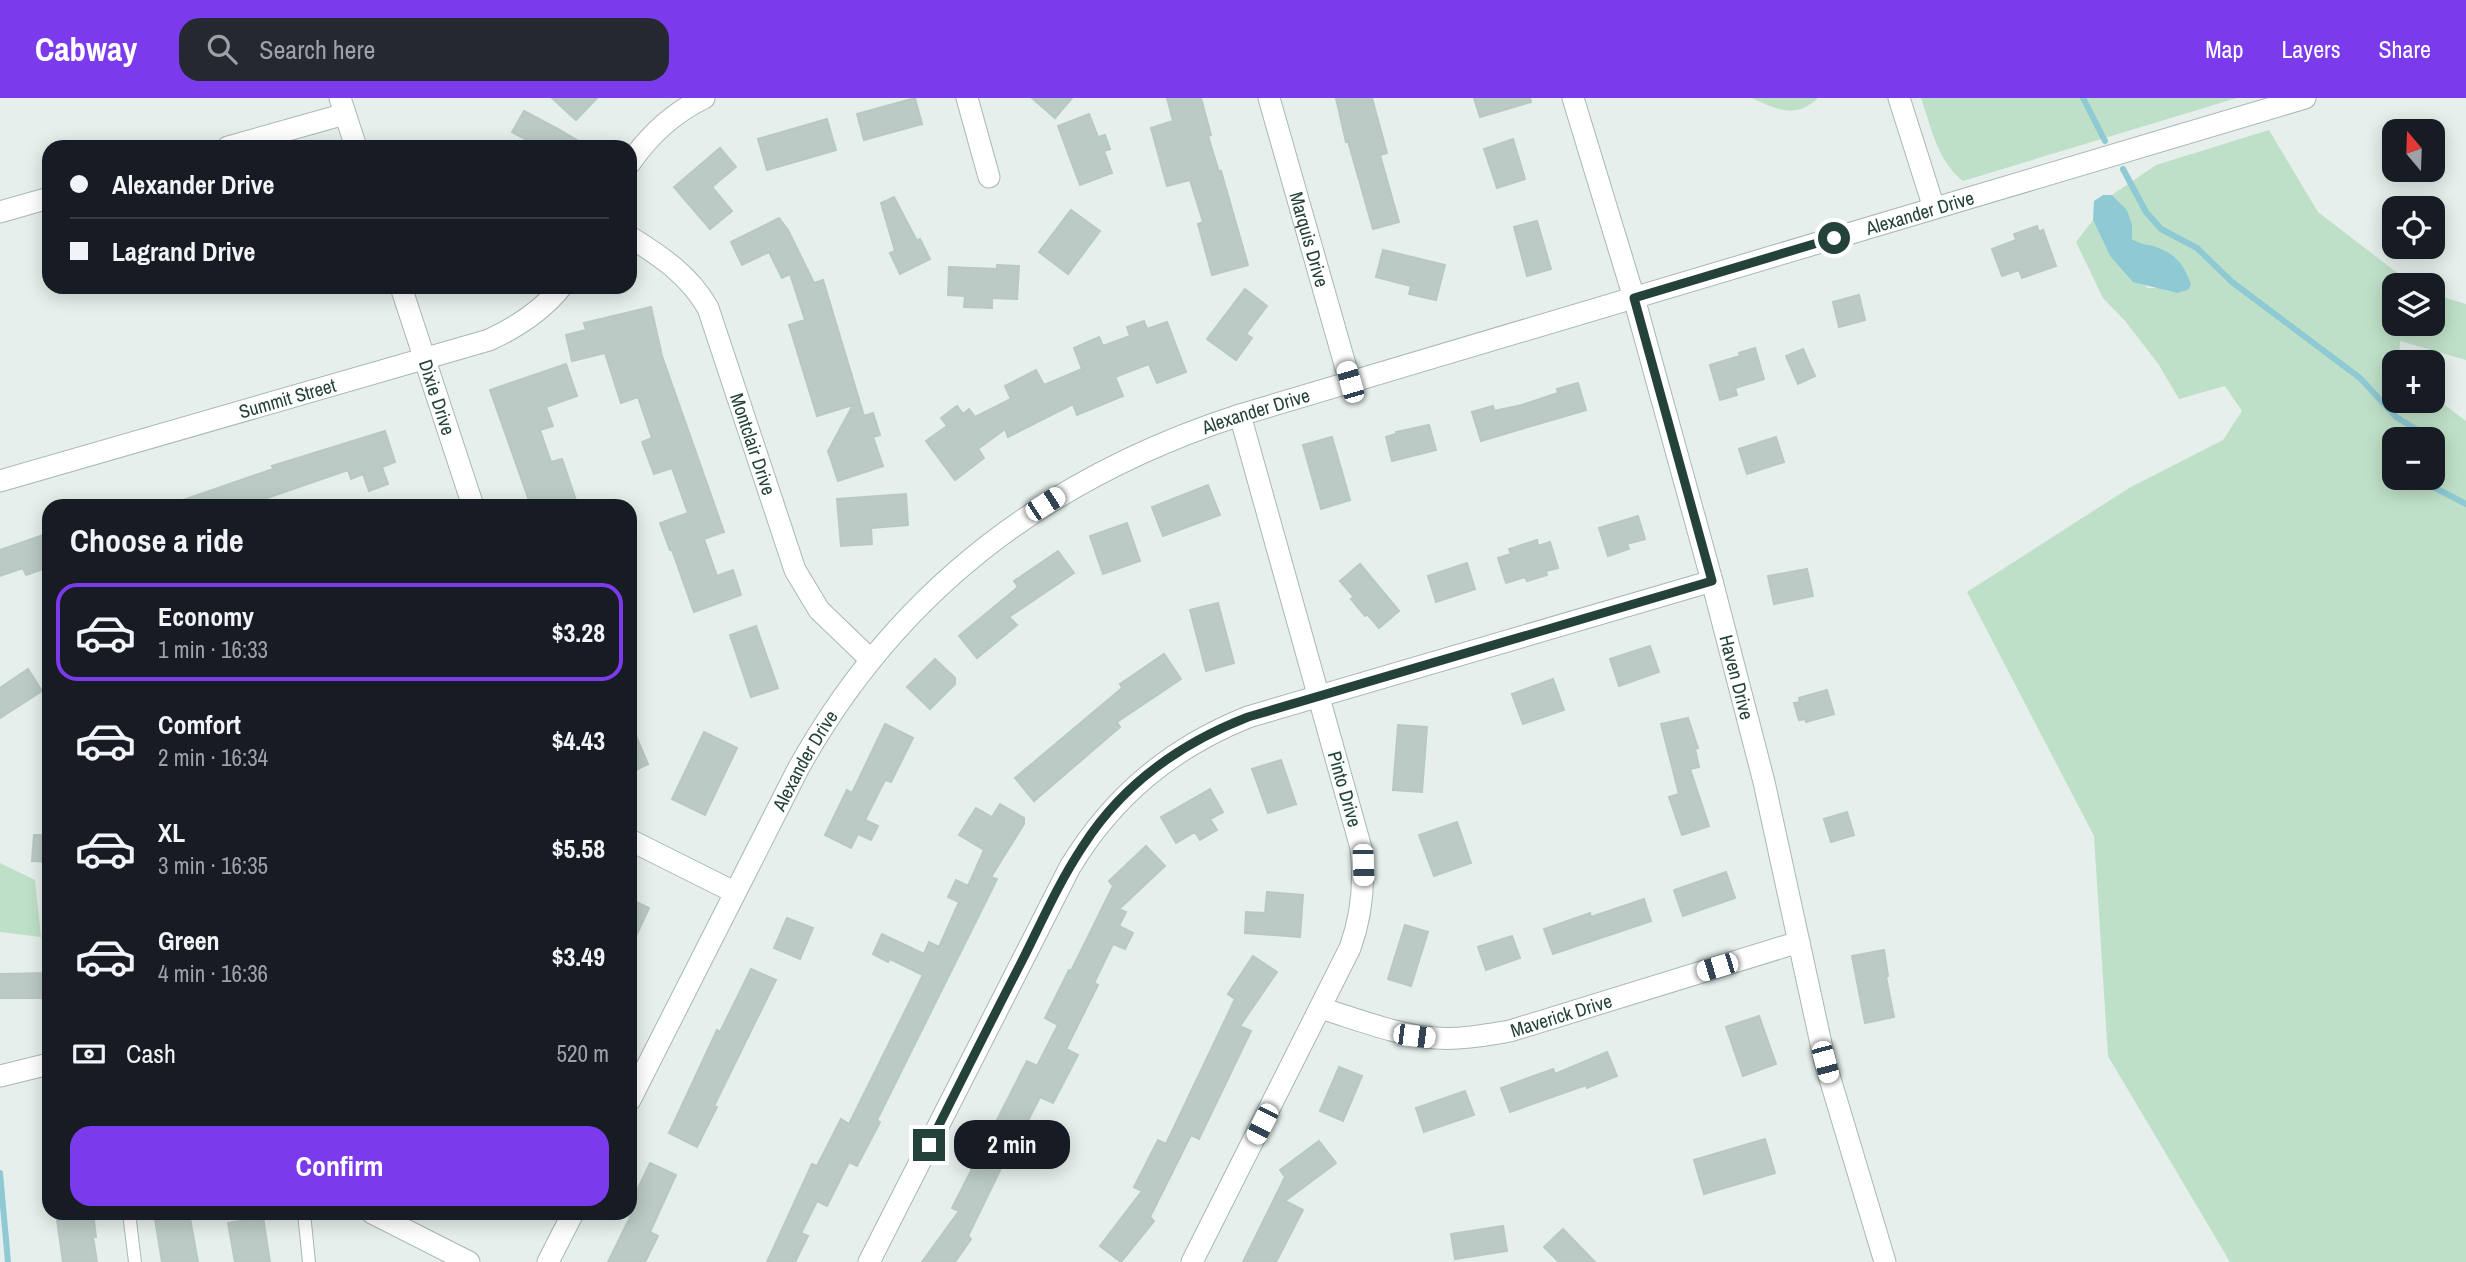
<!DOCTYPE html>
<html lang="en">
<head>
<meta charset="utf-8">
<style>
	:root { --surface:#171b24; --page:#242831; --text:#f1f3f6; --muted:#9ea1a6; --line:#363941; --accent:#7c3aed }
	body { margin:0; font-family:"Archivo Narrow",sans-serif; background:var(--page); color:var(--text); height:100vh; display:flex; flex-direction:column; font-size:26px; white-space:nowrap }
	* { box-sizing:border-box; margin:0 }
	p { font-size:23px; color:var(--muted) }
	.icon { flex:none; width:38px; height:38px; fill:none; stroke:currentColor; stroke-width:2; stroke-linecap:round; stroke-linejoin:round }
	.map { position:relative; flex:1; overflow:hidden }
	.sheet { position:absolute; left:42px; top:401px; width:595px; height:721px; display:flex; flex-direction:column; background:var(--surface); border-radius:21px; box-shadow:0 4px 18px #0003 }
	.sheet>* { flex:none }
	.top-card { position:absolute; left:42px; top:42px; width:595px; height:154px; border-radius:21px; box-shadow:0 4px 18px #0003; display:grid; align-content:center; height:154px; padding:0 28px; background:var(--surface) }
	.needle { width:46px; rotate:341deg }
	.tools { position:absolute; left:2382px; top:21px; display:grid; gap:14px }
	.tools a { display:grid; place-items:center; width:63px; height:63px; border-radius:14px; background:var(--surface); box-shadow:0 4px 18px #0003; font-size:35px }
	.end { position:absolute; width:32px; height:32px; margin:-16px; border:9px solid #24423a; background:#fff; box-shadow:0 0 0 4px #fff }
	.from { border-radius:50% }
	.bubble { position:absolute; height:49px; border-radius:21px; background:var(--surface); box-shadow:0 4px 18px #0003; font-size:23px; font-weight:700; line-height:49px; text-align:center }
	.car { position:absolute; width:21px; height:42px; margin:-21px -10px; border-radius:9px; box-shadow:0 0 5px 2px #0007; background:linear-gradient(#fff 24%,#345 0 40%,#fff 0 76%,#345 0 86%,#fff 0) }
	.top-card b { display:flex; align-items:center; gap:24px; height:66px; font-size:26px }
	.top-card b+b { border-top:2px solid var(--line) }
	.top-card i { width:18px; height:18px; background:var(--text) }
	ul { padding:0; list-style:none }
	li { display:flex; align-items:center; gap:21px; height:98px; margin:0 14px 10px; padding:0 14px; border:4px solid transparent; border-radius:21px }
	li div { flex:1 }
	li b { display:block; font-size:26px }
	li em { font-style:normal; font-weight:700 }
	li.on { border-color:var(--accent) }
	li>.icon { width:63px; height:63px; stroke-width:1.5 }
	h2 { padding:0 28px; font-size:32px; line-height:84px }
	.pay { display:flex; align-items:center; gap:18px; height:77px; padding:0 28px; font-size:26px }
	.pay p { margin-inline-start:auto }
	.action { display:flex; gap:14px; margin-top:auto; padding:14px 28px }
	.action a { flex:1; height:80px; border-radius:21px; background:var(--accent); color:#fff; font-size:28px; font-weight:700; line-height:80px; text-align:center }
	header { display:flex; align-items:center; gap:42px; box-sizing:border-box; height:98px; padding:0 35px; background:var(--accent); color:#fff }
	header strong { font-size:33px }
	nav { display:flex; gap:38px; margin-inline-start:auto; font-size:24px }
	.search { width:490px; height:63px; background:var(--page); display:flex; align-items:center; gap:18px; box-sizing:border-box; padding:0 24px; border-radius:21px; color:var(--muted); font-size:26px }
	.map>svg:first-child { display:block }
</style>
</head>
<body>
<header>
<strong>Cabway</strong>
<div class="search"><svg class="icon" aria-label="search" viewBox="0 0 24 24"><circle cx="10" cy="10" r="6"/><path d="M15 15l6 6"/></svg>Search here</div>
<nav><a>Map</a><a>Layers</a><a>Share</a></nav>
</header>
<div class="map">
<svg width="2466" height="1164" viewBox="0 0 2466 1164">
	<rect width="100%" height="100%" fill="#e6efeb"/>
	<path fill="#bfe0c8" fill-rule="evenodd" d="M1752 0H1818C1796 21 1777 12 1752 0Z
		M1921 0H2237L1963 83C1938 64 1931 29 1921 0Z
		M2269 32 2318 114 2413 187H2394V226H2432L2433 196 2466 206V262L2400 243 2399 264H2394V303H2432L2433 298 2466 323V1164H2230L2108 958 2094 738 1967 494 2129 390 2223 342 2242 313 2225 288 2179 301 2159 267 2126 224 2103 200 2076 144 2093 122 2110 158 2148 190H2160L2170 194 2150 147 2139 146 2132 141C2127 115 2133 118 2112 97L2156 67ZM2394 341H2432V380H2394Z
		M0 765 35 782 41 839 0 834Z"/>
	<path fill="#8ec9d4" d="M2103 97H2112L2127 112 2132 127V141C2140 146 2145 146 2153 148 2174 154 2185 167 2191 187L2188 192 2177 195 2133 184 2110 158 2093 122 2094 103Z"/>
	<g fill="none" stroke-linecap="round" stroke-linejoin="round">
		<path stroke="#8ec9d4" stroke-width="6" d="M2083 0 2105 43
			M2123 71 2146 114 2161 131 2197 150 2232 184 2360 280 2396 319 2419 333 2421 341
			M2416 380 2466 406
			M0 1075 8 1164"/>
	</g>
	<path fill="#bbcac4" stroke="#b8c9c2" stroke-width="2" d="M552 0H597L576 22Z
		M915 0 922 26 864 42 857 16Z
		M1032 0H1072L1055 20Z
		M1167 0H1201L1211 37 1208 38 1219 74 1221 73 1248 167 1212 177 1198 126 1203 124 1190 82 1167 88 1151 30 1173 23Z
		M1336 0H1372L1387 55 1380 57 1399 124 1373 131 1348 43 1346 44Z
		M1474 0H1530L1531 4 1480 19Z
		M524 13 556 30 589 49H529L527 42 512 34Z
		M1089 16 1098 39 1105 37 1110 51 1104 53 1112 75 1080 87 1058 28Z
		M827 21 836 52 767 72 758 41Z
		M1513 41 1525 81 1497 90 1484 51Z
		M720 50 736 69 712 89 732 113 710 131 674 89Z
		M894 99 917 143 920 141 930 161 900 176 890 155 895 153 881 105Z
		M1071 112 1100 133 1068 176 1039 154Z
		M779 120 788 132 814 185 823 182 864 318 873 315 880 337 873 339 883 368 838 383 828 353 853 307 817 318 789 227 805 222 790 176 782 180 769 154 742 167 731 144Z
		M1537 123 1551 171 1527 178 1514 129Z
		M2037 128 2039 134 2043 132 2056 168 2022 180 2019 172 2002 178 1992 151 2016 142 2014 136Z
		M1383 152 1445 167 1436 202 1409 196 1411 188 1376 179Z
		M997 167 1019 168 1017 201 992 200V210L964 209 965 198 948 197 949 169 997 171Z
		M1245 191 1267 208 1246 236 1252 240 1236 262 1207 241Z
		M1859 197 1865 222 1839 229 1833 204Z
		M651 209 662 258 724 434 704 441 717 478 733 472 741 497 694 514 672 452H670L660 425 688 415 672 370 654 376 642 344 652 340 638 299 621 305 605 255 572 263 566 237 586 232 584 225Z
		M1144 223 1147 231 1167 224 1186 274 1157 285 1149 266 1115 279 1123 298 1077 317 1073 306 1008 339 1005 331 978 351 984 360 955 382 926 343 947 328 941 320 957 308 963 316 969 311 975 319 1011 301 1005 288 1036 272 1044 287 1082 271 1074 250 1099 239 1103 248 1130 238 1127 229Z
		M1755 250 1764 281 1735 290 1737 297 1720 302 1710 267 1740 258 1739 255Z
		M1803 251 1815 278 1798 286 1786 258Z
		M566 266 577 298 546 309 553 328 540 332 551 364 562 361 578 408H531L490 292Z
		M1578 285 1586 312 1481 343 1472 314 1493 308 1494 313 1522 307 1558 295 1557 291Z
		M1429 327 1436 352 1392 363 1386 339 1396 336V334Z
		M385 333 395 364 382 369 388 386 369 393 363 376 351 381 348 372 267 400 269 408H175L174 405 273 371 272 368Z
		M1332 339 1350 402 1321 411 1303 347Z
		M1776 339 1784 364 1747 376 1739 351Z
		M1208 387 1220 417 1163 438 1152 409Z
		M906 396 908 427 871 430 872 446 841 448 837 401Z
		M1638 418 1645 441 1627 446 1629 451 1608 458 1599 430Z
		M1127 425 1140 463 1103 476 1090 438Z
		M49 435V469L26 477 23 470 0 478V452Z
		M1537 442 1538 448 1550 444 1558 470 1546 473 1547 477 1527 483 1525 479 1506 485 1498 460 1511 456 1509 451Z
		M1058 453 1074 475 1009 519 1017 527 977 560 959 538 1018 489 1014 483Z
		M1467 465 1475 491 1436 504 1428 478Z
		M1360 466 1399 513 1379 530 1367 516 1365 518 1351 501 1354 499 1340 483Z
		M1807 471 1813 498 1774 506 1768 478Z
		M1218 505 1234 565 1206 573 1190 512Z
		M756 528 778 590 751 599 730 537Z
		M1650 548 1659 574 1619 588 1610 561Z
		M1164 556 1181 581 1117 624 1120 629 1034 703 1015 680 1122 590 1120 586Z
		M935 561 955 580V586L930 611 907 589Z
		M28 571 42 593 0 620V590Z
		M1553 581 1564 612 1523 626 1512 596Z
		M1827 592 1834 616 1806 624 1805 621 1799 622 1794 605 1800 604 1799 600Z
		M1688 620 1698 650 1695 651 1699 669 1690 671 1709 728 1682 737 1669 699 1679 696 1661 626Z
		M630 624 648 666 630 675Z
		M885 626 913 640 891 684 885 682 865 722 878 728 871 742 858 736 851 750 825 737 847 692 852 695Z
		M1398 627 1427 629 1422 694 1393 692Z
		M704 634 737 650 705 717 672 701Z
		M1281 662 1296 706 1268 715 1252 671Z
		M1210 691 1223 714 1210 721 1217 732 1200 742 1195 734 1176 745 1161 719Z
		M1000 706 1024 720V726L991 779 997 781 877 1022 880 1024 857 1068 849 1064 827 1108 817 1103 801 1135 808 1138 795 1164H767L812 1066 817 1068 841 1021 849 1026 923 877 890 861 888 864 873 856 882 836 924 856 929 844 939 849 959 804 948 799 956 782 968 788 984 752 959 737 976 710 992 719Z
		M1847 714 1854 737 1831 744 1824 721Z
		M1457 724 1471 765 1434 778 1419 737Z
		M34 737H49V764L32 763Z
		M1146 748 1165 768 1119 811 1126 814 1119 828 1133 835 1125 851 1113 846 1094 885 1098 887 1066 951 1078 957 1053 1005 1040 999 1010 1058 1008 1056 968 1138 971 1141 955 1164H922L959 1113 952 1110 1027 963 1037 968 1058 927 1045 920 1069 872 1071 873 1113 788 1109 783Z
		M1726 774 1735 800 1683 818 1674 792Z
		M1267 794 1303 797 1300 839 1245 835 1246 814 1265 815Z
		M630 801 649 810 630 851Z
		M1644 801 1651 823 1553 856 1544 831 1590 815 1591 819Z
		M787 820 813 830 800 861 774 850Z
		M1405 827 1428 834 1411 888 1388 881Z
		M1512 838 1520 860 1486 872 1478 849Z
		M1884 852 1888 878 1886 879 1894 919 1865 925 1852 858Z
		M1253 858 1277 874 1240 928 1251 933 1199 1041 1191 1037 1150 1119 1154 1123 1121 1164 1100 1148 1142 1093 1134 1089 1158 1042 1166 1046 1235 901 1228 896Z
		M751 871 776 882 714 1008 717 1009 697 1049 669 1035 717 932 720 934Z
		M48 875V900H0V876Z
		M1759 918 1776 966 1743 978 1726 929Z
		M1607 954 1617 978 1587 990 1586 987 1510 1014 1501 990 1553 971 1555 976Z
		M1339 969 1362 978 1343 1023 1320 1013Z
		M1465 993 1474 1017 1424 1034 1416 1010Z
		M1765 1041 1775 1075 1704 1096 1694 1062Z
		M1319 1043 1336 1065 1285 1103 1303 1112 1276 1164H1243L1285 1079 1280 1072Z
		M650 1065 676 1077 650 1134 658 1138 645 1164H608L636 1107 631 1105Z
		M56 1115H93L96 1139H93L97 1164H63Z
		M154 1115H189L198 1164H162Z
		M263 1119 270 1164H235L228 1125Z
		M1503 1128 1507 1153 1455 1161 1451 1136Z
		M1563 1131 1595 1164H1559L1544 1149Z"/>
	<g fill="none" stroke-linecap="round" stroke-linejoin="round">
		<g stroke="#a8b8b2" stroke-width="14">
			<path id="service" d="M129 1115 135 1164
				M304 1115 309 1164"/>
		</g>
		<g stroke="#a8b8b2" stroke-width="23">
			<g id="minor">
				<path d="M340 0 356 49"/>
				<path d="M967 0 989 79"/>
				<path id="s1" d="M1269 0 1350 284"/>
				<path d="M1899 0 1934 110"/>
				<path d="M228 49 345 16"/>
				<path d="M630 65C650 36 673 15 704 0"/>
				<path d="M0 114 49 100"/>
				<path id="s2" d="M630 139C662 159 689 177 708 210L795 472 819 512 871 562"/>
				<path id="s3" d="M401 189 473 408"/>
				<path id="s4" d="M0 383 489 242C517 229 542 213 561 189"/>
				<path d="M630 742 734 794"/>
				<path id="s5" d="M1320 910C1357 921 1396 937 1435 940 1460 942 1486 937 1510 933L1799 844"/>
				<path d="M0 978 49 966"/>
				<path id="s6" d="M630 1002 798 671C896 494 1048 379 1240 317L2305 0"/>
				<path d="M372 1115 469 1164"/>
				<path d="M548 1164 573 1115"/>
				<path d="M869 1164 1070 769C1113 698 1171 650 1248 619L1712 483"/>
				<path d="M1192 1164 1350 850C1362 817 1365 785 1361 750L1240 317"/>
			</g>
		</g>
		<g stroke="#a8b8b2" stroke-width="23">
			<g id="tertiary">
				<path id="s7" d="M1573 0 1634 200 1712 483 1764 684 1825 964 1885 1164"/>
			</g>
		</g>
		<use href="#service" stroke="#fff" stroke-width="12"/>
		<use href="#minor" stroke="#fff" stroke-width="21"/>
		<use href="#tertiary" stroke="#fff" stroke-width="21"/>
	</g>
	<g fill="none" stroke-linecap="round" stroke-linejoin="round">
		<path stroke="#24423a" stroke-width="9" d="M929 1047C960 985 991 923 1023 861 1042 823 1059 784 1083 748 1122 687 1181 645 1248 619L1712 483 1634 200 1834 140"/>
	</g>
	<g text-anchor="middle" dominant-baseline="central" stroke-width="5" stroke-linejoin="round" paint-order="stroke">
		<g font-size="19" fill="#24423a" stroke="#f7fbf9">
			<text stroke="none"><textPath href="#s6" startOffset="1661">Alexander Drive</textPath></text>
			<text stroke="none"><textPath href="#s1" startOffset="147">Marquis Drive</textPath></text>
			<text stroke="none"><textPath href="#s3" startOffset="116">Dixie Drive</textPath></text>
			<text stroke="none"><textPath href="#s4" startOffset="299">Summit Street</textPath></text>
			<text stroke="none"><textPath href="#s6" startOffset="968">Alexander Drive</textPath></text>
			<text stroke="none"><textPath href="#s2" startOffset="250">Montclair Drive</textPath></text>
			<text stroke="none"><textPath href="#s7" startOffset="602">Haven Drive</textPath></text>
			<text stroke="none"><textPath href="#s6" startOffset="382">Alexander Drive</textPath></text>
			<text transform="translate(1345 691) rotate(74)">Pinto Drive</text>
			<text stroke="none"><textPath href="#s5" startOffset="248">Maverick Drive</textPath></text>
		</g>
	</g>
</svg>
<div class="tools">
<a><svg class="needle" viewBox="-14 -14 28 28"><path d="M0-13l5 13h-10z" fill="#e53935"/><path d="M0 13l5-13h-10z" fill="#9ea1a6"/></svg></a>
<a><svg class="icon" aria-label="locate" viewBox="0 0 24 24"><circle cx="12" cy="12" r="6"/><path d="M12 2v4M12 18v4M2 12h4M18 12h4"/></svg></a>
<a><svg class="icon" aria-label="layers" viewBox="0 0 24 24"><path d="M12 4l9 5-9 5-9-5zM3 14l9 5 9-5"/></svg></a>
<a>+</a>
<a>−</a>
</div>
<i class="end from" style="left:1834px;top:140px"></i>
<i class="end" style="left:929px;top:1047px"></i>
<div class="bubble" style="left:954px;top:1022px;width:116px">2 min</div>
<i class="car" style="left:1350px;top:284px;rotate:344deg"></i>
<i class="car" style="left:1045px;top:406px;rotate:57deg"></i>
<i class="car" style="left:1363px;top:767px;rotate:178deg"></i>
<i class="car" style="left:1717px;top:869px;rotate:253deg"></i>
<i class="car" style="left:1414px;top:938px;rotate:97deg"></i>
<i class="car" style="left:1825px;top:964px;rotate:165deg"></i>
<i class="car" style="left:1262px;top:1026px;rotate:207deg"></i>
<div class="top-card">
<b><i class="from"></i>Alexander Drive</b>
<b><i></i>Lagrand Drive</b>
</div>
<section class="sheet">
<h2>Choose a ride</h2>
<ul>
<li class="on"><svg class="icon" aria-label="car" viewBox="0 0 24 24"><path d="M5 17H2v-5l4-1 3-4h7l3 4 3 1v5h-3M9 17h6M6 11h13"/><circle cx="7" cy="17" r="2"/><circle cx="17" cy="17" r="2"/></svg><div><b>Economy</b><p>1 min · 16:33</p></div><em>$3.28</em></li>
<li><svg class="icon" aria-label="car" viewBox="0 0 24 24"><path d="M5 17H2v-5l4-1 3-4h7l3 4 3 1v5h-3M9 17h6M6 11h13"/><circle cx="7" cy="17" r="2"/><circle cx="17" cy="17" r="2"/></svg><div><b>Comfort</b><p>2 min · 16:34</p></div><em>$4.43</em></li>
<li><svg class="icon" aria-label="car" viewBox="0 0 24 24"><path d="M5 17H2v-5l4-1 3-4h7l3 4 3 1v5h-3M9 17h6M6 11h13"/><circle cx="7" cy="17" r="2"/><circle cx="17" cy="17" r="2"/></svg><div><b>XL</b><p>3 min · 16:35</p></div><em>$5.58</em></li>
<li><svg class="icon" aria-label="car" viewBox="0 0 24 24"><path d="M5 17H2v-5l4-1 3-4h7l3 4 3 1v5h-3M9 17h6M6 11h13"/><circle cx="7" cy="17" r="2"/><circle cx="17" cy="17" r="2"/></svg><div><b>Green</b><p>4 min · 16:36</p></div><em>$3.49</em></li>
</ul>
<div class="pay"><svg class="icon" aria-label="cash" viewBox="0 0 24 24"><path d="M3 7h18v10H3z"/><circle cx="12" cy="12" r="2"/></svg>Cash<p>520 m</p></div>
<div class="action"><a>Confirm</a></div>
</section>
</div>
</body>
</html>
